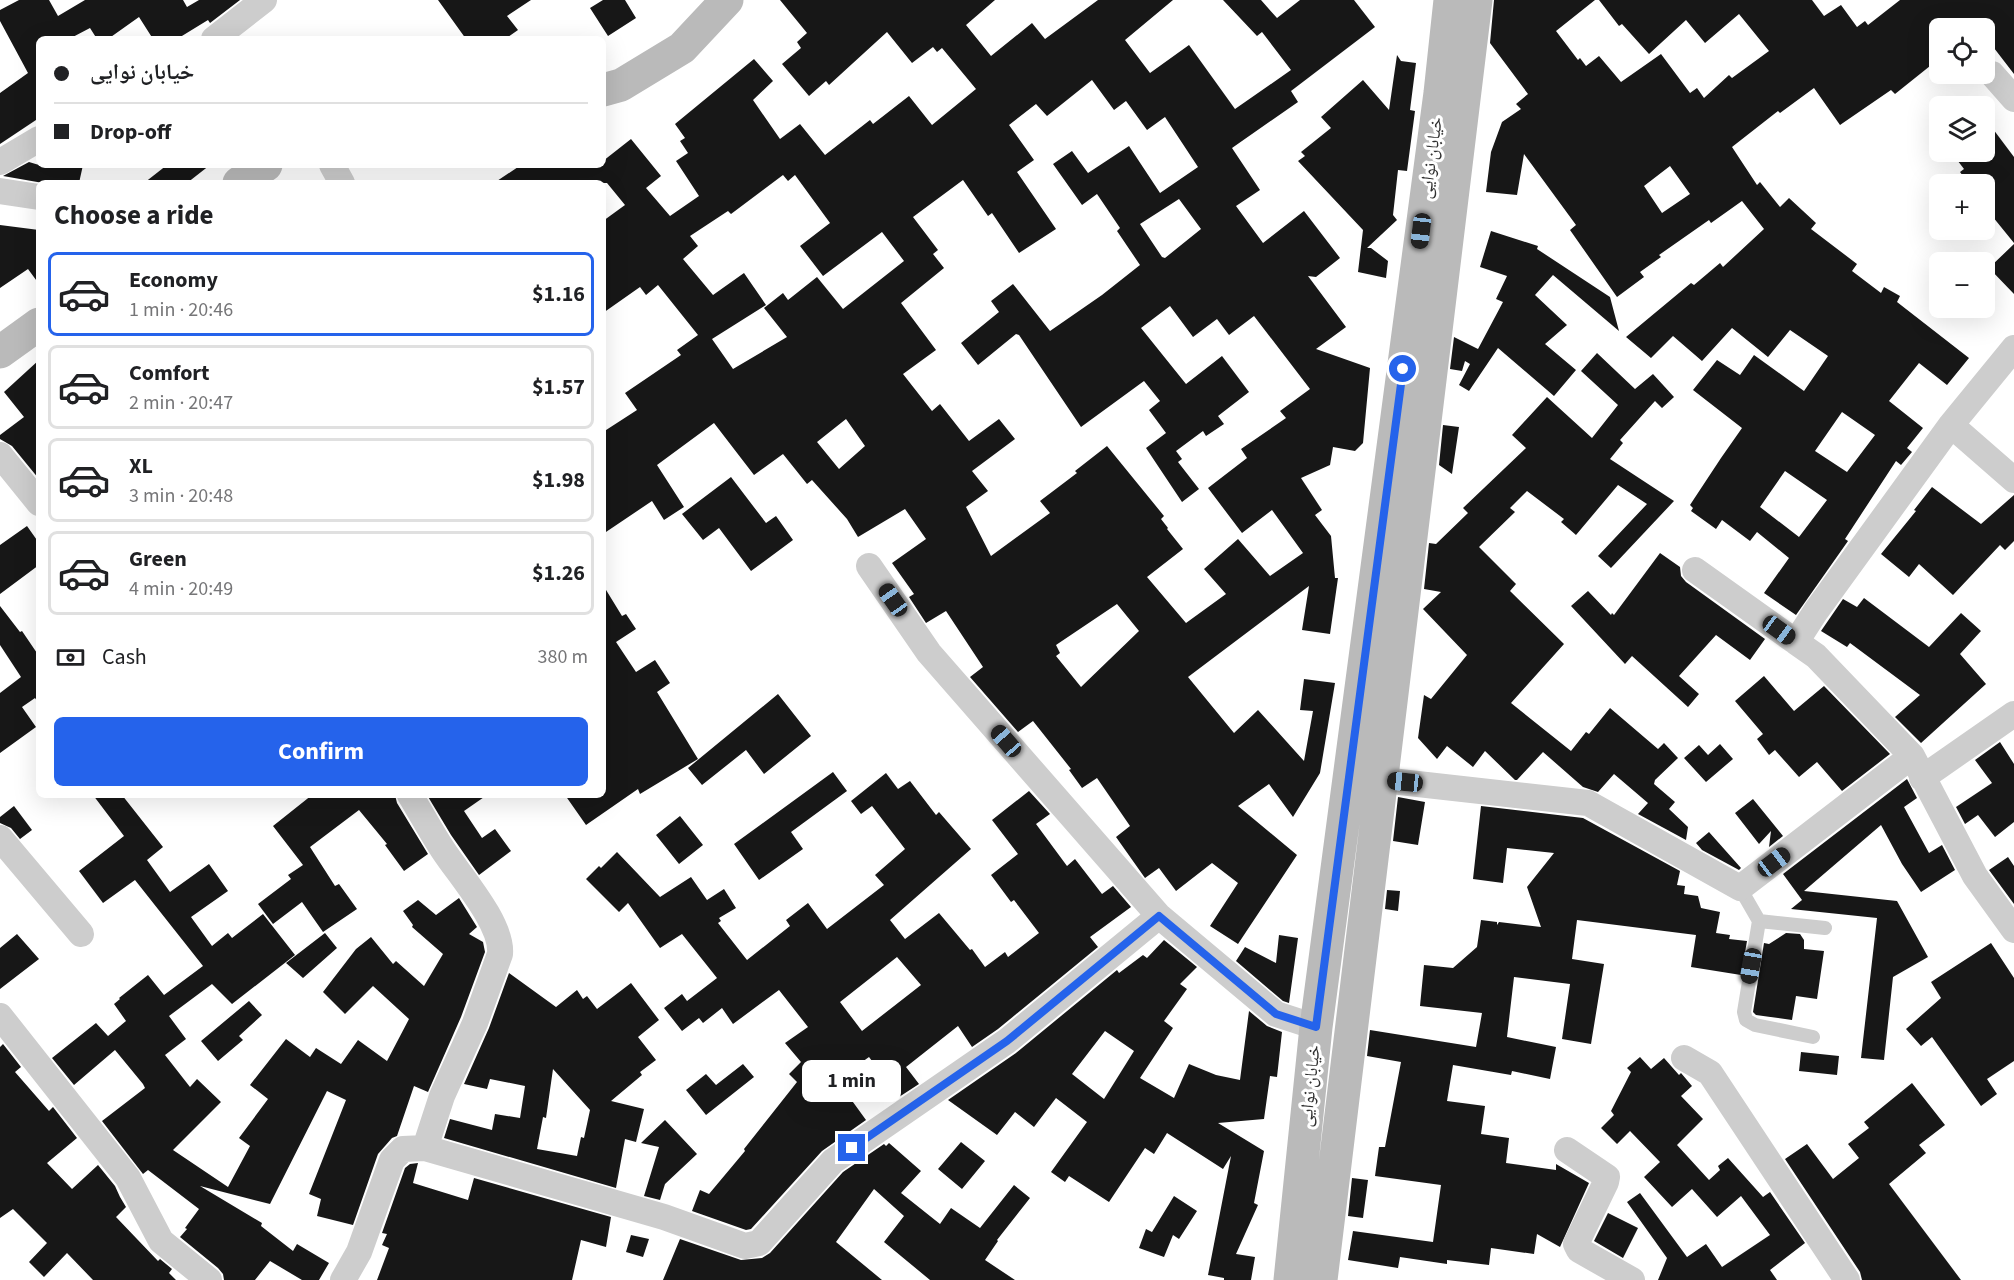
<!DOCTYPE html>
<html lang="en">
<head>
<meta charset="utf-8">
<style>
	:root { --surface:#fff; --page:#f2f2f2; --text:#202124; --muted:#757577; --line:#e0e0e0; --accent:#2563eb }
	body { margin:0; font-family:"Source Sans 3","Noto Naskh Arabic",sans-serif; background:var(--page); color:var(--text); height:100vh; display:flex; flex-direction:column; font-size:22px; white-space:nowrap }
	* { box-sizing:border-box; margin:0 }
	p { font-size:20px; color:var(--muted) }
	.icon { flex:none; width:33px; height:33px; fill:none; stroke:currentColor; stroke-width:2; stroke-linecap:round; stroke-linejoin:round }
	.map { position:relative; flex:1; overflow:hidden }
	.panel { position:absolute; left:36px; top:180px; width:570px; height:618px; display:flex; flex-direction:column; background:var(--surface); border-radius:9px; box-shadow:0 6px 24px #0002 }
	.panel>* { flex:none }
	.banner { position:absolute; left:36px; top:36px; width:570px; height:132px; border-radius:9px; box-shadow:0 6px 24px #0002; display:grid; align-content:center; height:132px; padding:0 18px; background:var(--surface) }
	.tools { position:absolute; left:1929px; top:18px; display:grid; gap:12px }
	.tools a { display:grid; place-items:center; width:66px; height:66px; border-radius:9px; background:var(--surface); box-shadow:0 6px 24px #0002; font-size:30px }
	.end { position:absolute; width:27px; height:27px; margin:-14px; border:8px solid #2563eb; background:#fff; box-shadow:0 0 0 3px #fff }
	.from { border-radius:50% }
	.bubble { position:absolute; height:42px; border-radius:9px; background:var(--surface); box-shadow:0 6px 24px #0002; font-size:20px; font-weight:700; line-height:42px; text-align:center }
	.car { position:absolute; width:18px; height:36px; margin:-18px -9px; border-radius:8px; box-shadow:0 0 4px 2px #0007; background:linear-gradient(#222 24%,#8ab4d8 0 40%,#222 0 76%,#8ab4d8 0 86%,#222 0) }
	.banner b { display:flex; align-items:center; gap:21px; height:57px; font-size:22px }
	.banner b+b { border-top:2px solid var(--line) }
	.banner i { width:15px; height:15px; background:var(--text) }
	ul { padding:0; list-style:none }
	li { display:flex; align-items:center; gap:18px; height:84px; margin:0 12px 9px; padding:0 6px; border:3px solid var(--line); border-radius:9px }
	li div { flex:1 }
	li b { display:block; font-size:22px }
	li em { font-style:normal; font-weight:700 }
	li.active { border-color:var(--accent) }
	li>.icon { width:54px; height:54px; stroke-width:1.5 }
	h2 { padding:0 18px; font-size:27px; line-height:72px }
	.pay { display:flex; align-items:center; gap:15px; height:66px; padding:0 18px; font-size:22px }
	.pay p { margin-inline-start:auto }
	.action { display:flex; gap:12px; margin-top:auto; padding:12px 18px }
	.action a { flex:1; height:69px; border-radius:9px; background:var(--accent); color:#fff; font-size:24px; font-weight:700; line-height:69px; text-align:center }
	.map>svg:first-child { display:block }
</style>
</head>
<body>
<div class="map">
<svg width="2014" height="1280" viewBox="0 0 2014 1280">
	<rect width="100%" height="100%" fill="#fff"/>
	<path fill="#171717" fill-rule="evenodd" d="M19 0H49L58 16 85 0H183L187 7 199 0H240L210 23 208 20 177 39H153L139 17 108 39H97L90 28 69 39H39V118L0 144V93L28 73 0 21V10Z
		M438 0H531L507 16 518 30 505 39H466Z
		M603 0H625L636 18 608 36 590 8Z
		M780 0H995L966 25 991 56 1032 23 1045 39 1098 0H1173L1125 40 1150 73 1189 45 1235 109 1291 70 1262 32 1257 36 1223 0H1261L1277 18 1300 0H1354L1375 27 1291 91 1298 102 1232 148 1260 190 1236 206 1263 243 1304 211 1340 258 1316 277 1308 276 1346 327 1316 349 1370 368 1363 443 1355 451 1333 447 1330 465 1301 478 1322 510 1315 515 1331 536 1335 578H1338L1330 634 1302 630 1309 586 1188 677 1234 733 1258 710 1304 761 1313 711 1300 710 1304 679 1335 683 1320 773 1293 817 1269 784 1238 806 1297 855 1238 944 1210 926 1238 883 1212 863 1176 891 1159 868 1145 878 1116 837 1130 826 1097 778 1082 788 1069 770 1071 769 1033 721 1018 732 970 677 983 667 946 611 926 623 909 597 914 594 892 563 926 539 905 509 858 537 847 519 812 480 807 484 783 454 754 475 714 423 657 465 684 507 664 520 652 501 603 534V432L637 410 625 393 681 355 677 350 698 335 658 285 646 295 640 287 603 313V221L625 205 607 183H494L521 165H603V161L631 139 661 176 646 188 670 216 699 196 676 161 688 153 680 141 685 138 675 124 754 59 773 81 753 100 780 139 800 124 825 155 870 120 873 124 909 96 932 125 976 89 942 48 937 52 933 47 912 63 887 32 829 85 826 81 809 96 782 64 801 48 797 42 807 33ZM1092 80 1114 110 1126 101 1147 130 1165 117 1198 167 1160 193 1129 146 1088 173 1072 151 1053 164 1082 205 1097 194 1120 228 1117 231 1140 265 1102 295 1050 331 1013 284 991 301 999 312 961 343 978 365 1016 334 1019 335 1081 427 1144 381 1160 401 1149 410 1166 433 1146 448 1182 502 1199 489 1178 462 1182 459 1176 451 1203 431 1206 436 1224 424 1218 416 1249 392 1222 356 1186 384 1141 328 1170 306 1193 337 1217 319 1229 335 1254 316 1310 389 1280 411 1286 418 1241 449 1247 458 1208 488 1242 533 1272 510 1303 553 1270 576 1238 539 1204 569 1226 594 1186 623 1147 577 1183 549 1167 529 1168 528 1161 519 1164 516 1107 446 1075 471 1077 473 1040 501 1050 513 991 556 966 507 988 491 972 471 1015 439 999 419 969 441 940 404 932 411 903 374 936 350 901 303 944 268 933 254 938 250 913 217 963 180 988 216 992 213 1019 253 1056 229 1017 172 1034 160 1009 125 1036 104 1047 116ZM783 175 788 181 795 175 830 223 800 246 823 276 882 232 904 261 843 309 817 277 788 300 783 293 764 308 787 337 733 369 712 339 766 305 744 273 713 295 683 259 698 246 690 236 728 211 731 214ZM1179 199 1201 229 1165 258 1162 257 1140 224ZM846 419 865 446 839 469 817 442ZM1117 604 1139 631 1081 687 1056 656 1060 653 1056 645Z
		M1494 0H1595L1556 31 1578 60 1580 58 1586 66 1599 56 1621 82 1661 54 1690 93 1697 88 1704 98 1729 75 1732 78 1769 51 1739 14 1705 43 1686 20 1649 54 1622 24 1619 26 1599 0H1812L1824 16 1841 5 1857 27 1865 21 1868 25 1900 0H2014V74L1984 35V28H1940V58L1895 94 1891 90 1840 125 1814 88 1780 113 1778 111 1732 147 1757 185 1760 182 1780 207 1789 198 1816 223 1811 229 1857 264 1852 271 1881 293 1884 287 1900 296 1897 302 1969 358 1947 385 1919 363 1889 401 1923 428 1907 448 1912 452 1901 465 1896 461 1845 539 1848 541 1796 615 1764 593 1789 558 1757 532 1750 541 1722 520 1716 529 1691 511 1693 508 1690 505 1721 458 1742 428 1693 390 1717 360 1740 375 1754 355 1804 391 1828 356 1790 330 1768 357 1732 328 1702 361 1673 336 1651 358 1626 337 1691 283 1694 285 1720 263 1723 267 1764 229 1742 201 1711 223 1709 220 1659 255 1661 257 1640 272 1644 277 1617 297 1570 230 1576 225 1524 154 1517 195 1486 192 1491 152 1502 122 1521 109 1516 104 1528 94 1490 43ZM1670 166 1690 194 1662 213 1644 186ZM1842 412 1875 435 1847 472 1815 451ZM1785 471 1827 500 1799 537 1760 507Z
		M1397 55 1401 61 1416 63 1410 110 1415 111 1407 171 1398 170 1393 215 1397 220 1367 248H1371L1388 261 1386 278 1358 272 1363 230 1298 161 1305 156 1301 152 1331 128 1321 117 1363 80 1389 110Z
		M1984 117 2014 157V243L1984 206V184H1969L1960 172 1964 169 1951 152H1984Z
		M29 162 39 165H83L79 183H43L3 176Z
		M167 165H210L187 183H144Z
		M0 225 39 230V284L28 269 0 288Z
		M1491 231 1538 246 1537 249 1610 297 1619 331 1553 275 1535 295 1567 325 1545 344 1576 370 1554 396 1498 348 1469 391 1459 385 1470 364 1465 361 1462 371 1450 369 1454 337 1478 349 1503 302 1496 299 1507 276 1480 267Z
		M2014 244V294L1989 268Z
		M1597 353 1635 389 1653 374 1674 397 1662 408 1655 401 1620 440 1623 443 1610 459 1674 501 1611 568 1598 556 1647 504 1618 485 1576 535 1561 522 1564 519 1527 491 1510 508 1515 512 1479 547 1516 584 1510 591 1564 644 1511 703 1571 751 1586 732 1589 734 1610 708 1658 749 1664 743 1678 758 1655 780 1654 784 1675 802 1669 809 1688 827 1686 840 1638 814 1648 803 1614 774 1598 792 1583 787 1543 752 1517 780H1515L1485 751 1473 767 1447 746 1437 759 1418 738 1424 695 1431 699 1467 655 1423 609 1441 592 1424 589 1429 543 1436 544 1468 513 1463 508 1526 448 1512 435 1547 397 1592 438 1618 405 1581 371Z
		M39 360V479L12 446 0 439V435L24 417 4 392Z
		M1443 425 1459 427 1452 474 1439 465Z
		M731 477 766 523 776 516 793 540 751 571 719 528 703 540 682 514Z
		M1932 487 1981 524 2014 495V541L2005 550 2000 545 1953 595 1919 564 1909 577 1881 554 1916 511 1914 510Z
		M27 526 39 543V565L0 594V545Z
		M1660 553 1680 567 1681 576 1686 582 1765 639 1750 660 1716 635 1679 676 1699 694 1688 707 1632 656 1625 664 1571 606 1588 591 1611 615 1612 613 1614 615Z
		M603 585 622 616 626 614 636 629 616 642 636 672 655 660 670 683 657 692 698 759 640 794 638 789 586 825 565 795H603Z
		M1864 598 1929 647 1961 613 1981 631 1960 654 1986 684 1921 743 1895 717 1920 695 1850 643 1847 647 1821 631 1843 599 1857 607Z
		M0 606 20 632 22 631 39 656V704L35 698 22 707 36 727 0 753V693L21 677 0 645Z
		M1764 676 1794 711 1824 686 1890 754 1842 791 1817 762 1799 777 1775 750 1769 755 1757 739 1763 734 1735 701Z
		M778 694 811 736 764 774 746 750 702 785 688 768Z
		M2000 742 2014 764V822L1995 837 1978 815 1965 824 1956 807 1992 783 1975 760Z
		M1720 744 1733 759 1706 782 1684 758 1699 745 1708 755Z
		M833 772 847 791 791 832 803 849 759 880 734 844Z
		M886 773 898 789 910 781 936 815 939 812 971 849 890 920 905 939 939 913 970 950 972 949 985 967 1005 952 1008 957 1039 933 1014 900 1011 902 991 875 1018 854 992 820 1029 791 1050 814 1036 824 1067 866 1075 859 1102 894 1113 886 1131 907 1090 937 1098 947 998 1029 972 1047 958 1026 906 1067 919 1084 899 1097 869 1057 837 1080 866 1120 822 1151 751 1229 746 1230 692 1211 700 1190 709 1194 745 1151 744 1149 797 1082 789 1074 801 1062 785 1043 808 1027 779 990 733 1024 722 1008 703 1023 699 1018 682 1031 664 1008 682 994 687 1001 717 978 682 934 660 948 628 903 619 912 586 879 599 866 601 868 617 852 660 897 691 877 707 900 724 889 736 908 719 918 721 921 718 923 747 960 790 926 786 920 808 903 827 929 884 885 875 875 905 849 872 806 861 814 851 801ZM897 957 921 985 862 1031 840 1002Z
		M1907 779 1917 798 1904 807 1929 853 1942 845 1955 870 1921 892 1902 864 1881 825 1804 891 1897 901 1928 957 1893 977 1884 1060 1861 1058 1877 918 1791 909 1802 900 1783 874Z
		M93 795H122L163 847 147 860 170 892 209 864 228 891 191 917 212 946 228 933 232 938 263 914 295 955 232 1004 212 984 169 1016 186 1039 165 1055 190 1087 197 1079 221 1102 173 1150 228 1187 250 1146 239 1138 268 1099 250 1085 286 1039 310 1057 316 1048 341 1064 358 1040 387 1061 409 1019 373 986 345 1014 323 992 356 949 371 937 393 964 396 961 424 986 443 954 412 927 413 925 403 911 418 900 436 915 459 898 477 927 469 934 483 942 485 952 461 1017 428 1092 414 1086 397 1136 392 1138 378 1154 353 1225 317 1216 321 1199 309 1194 346 1100 327 1091 270 1204 200 1186 262 1223 261 1226 293 1251 297 1244 329 1263 319 1280H302L270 1261 255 1280H224L223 1274 218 1268 180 1237 187 1229 185 1228 199 1209 148 1170 143 1174 102 1121 145 1088 143 1084 115 1050 74 1085 52 1058 96 1023 108 1036 126 1021 114 1004 120 999 119 998 148 975 164 995 203 966 135 880 103 903 79 871 124 836Z
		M312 795H395L397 803 428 854 404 871 385 845 387 844 359 810 310 847 335 886 339 884 357 909 323 932 302 902 273 924 258 904 291 879 288 875 303 865 273 826Z
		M427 795H487L464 811 482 838 495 829 511 851 479 875 451 835Z
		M1398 797 1425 802 1418 845 1393 841Z
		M1753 799 1783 836 1769 847 1771 831 1759 844 1735 813Z
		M14 806 32 830 20 839 11 828 0 823V817Z
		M1481 806 1583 818 1680 871 1677 885 1685 886 1684 894 1698 896 1701 908 1720 912 1716 933 1730 935 1729 939 1747 941 1741 975 1691 967 1696 935 1577 920 1572 959 1604 964 1591 1044 1562 1039 1570 984 1514 977 1507 1037 1556 1047 1550 1079 1512 1071 1511 1075 1453 1065 1447 1101 1485 1106 1481 1134 1509 1138 1506 1163 1556 1170V1164L1589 1183 1560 1247 1537 1234 1534 1254 1491 1248 1489 1265 1447 1260V1264L1400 1257 1398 1268 1348 1260 1353 1231 1433 1242 1441 1185 1375 1176 1379 1147H1385L1401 1062 1367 1056 1370 1030 1476 1047 1482 1013 1420 1006 1424 965 1453 968 1477 947 1481 920 1497 922V925L1499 922 1541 927 1527 887 1554 853 1507 848 1503 883 1473 879Z
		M680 816 703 845 679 864 656 835Z
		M1709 832 1741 868 1739 870 1702 850 1696 843Z
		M2008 857 2014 866V904L1989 870Z
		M1387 890 1400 891 1398 911 1385 909Z
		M325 933 337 948 303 978 286 963Z
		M1786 933 1800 934 1804 940V949L1824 951 1817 999 1796 996 1792 1020 1756 1015 1753 1012 1764 943 1769 944Z
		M17 934 39 959 0 989V948Z
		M1279 935 1298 938 1289 1003 1283 1001 1236 961 1245 947 1276 963Z
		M1164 940 1197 967 1180 984 1187 989 1164 1021 1173 1028 1140 1078 1174 1098 1189 1064 1216 1075 1240 1080 1249 1011 1267 1026 1282 1032 1277 1077 1270 1076 1264 1119 1218 1123 1264 1151 1254 1203 1258 1205 1236 1254 1255 1257 1251 1280H1224V1278L1208 1275 1231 1156 1223 1169 1167 1133 1154 1154 1145 1148 1109 1202 1069 1176 1065 1182 1051 1172 1087 1122 1056 1098 1034 1127 1015 1112 997 1135 948 1100 1016 1053 1117 970 1119 973 1143 955 1147 958ZM1105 1031 1134 1051 1104 1099 1072 1074Z
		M1991 943 2014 978V1061L1987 1079 1997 1094 1981 1106 1932 1037 1921 1046 1906 1029 1941 998 1931 982Z
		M509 973 556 1007 577 990 583 999 587 996 597 1009 631 983 659 1020 638 1037 656 1060 640 1072 642 1075 611 1101 644 1109 636 1142 625 1139 616 1188 444 1138 450 1119 492 1130 495 1114 520 1118 525 1086 490 1079 487 1089 464 1084 489 1028ZM553 1069 590 1110 584 1138 581 1137 577 1156 537 1149 543 1117 546 1118Z
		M249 1001 262 1015 239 1036 243 1040 218 1061 201 1041Z
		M3 1044 21 1067 15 1072 49 1111 53 1107 77 1138 47 1163 72 1189 98 1165 115 1186 120 1197 126 1207 116 1217 158 1261 160 1259 172 1269 169 1273 176 1280H93L67 1253 44 1277 29 1262 47 1243 13 1209 0 1218V1047Z
		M1801 1052 1839 1056 1837 1075 1799 1071Z
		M1640 1057 1651 1069 1664 1058 1679 1075 1681 1073 1692 1086 1681 1096 1703 1119 1677 1145 1709 1180 1720 1170 1718 1166 1728 1158 1763 1197 1770 1192 1805 1243 1770 1270 1777 1280H1658L1667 1258 1627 1202 1640 1193 1687 1257 1706 1244 1722 1267 1770 1235 1741 1196 1717 1217 1692 1189 1672 1207 1644 1177 1660 1162 1630 1131 1617 1144 1601 1128 1614 1115 1611 1111 1631 1072 1627 1068Z
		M743 1064 754 1077 706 1115 686 1090 706 1074 716 1085Z
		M1912 1083 1945 1125 1919 1145 1926 1153 1889 1184 1961 1280H1862L1860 1272 1785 1159 1807 1144 1833 1179 1859 1158 1848 1144 1869 1128 1864 1122Z
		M665 1120 697 1154 665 1184 660 1200 644 1196 659 1147 641 1143Z
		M961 1142 985 1161 962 1189 938 1169Z
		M889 1143 921 1171 901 1193 940 1224 951 1208 980 1228 1014 1185 1030 1198 997 1240 998 1241 985 1260 1015 1280H930L884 1242 904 1216 874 1189 836 1242 882 1280H663L680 1239 741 1260 762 1258 770 1253 843 1172 884 1144 886 1146Z
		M418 1163 413 1183 468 1200 474 1178 611 1217 606 1247 581 1240 572 1280H377L389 1248 382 1245 387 1234 382 1233 405 1168 410 1164Z
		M1352 1178 1368 1180 1363 1218 1348 1216Z
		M1174 1196 1197 1211 1179 1239 1173 1235 1164 1257 1139 1248 1146 1229 1152 1232Z
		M1608 1213 1638 1228 1623 1258 1594 1241Z
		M631 1235 649 1239 643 1257 626 1252Z"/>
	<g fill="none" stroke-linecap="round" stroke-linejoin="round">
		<path stroke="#cdcdcd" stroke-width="14" d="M1740 888 1759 921 1744 1012 1746 1020 1755 1025 1813 1037
			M1759 921 1825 928"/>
		<path stroke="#cdcdcd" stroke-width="26" d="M214 39 264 0
			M1992 74 2014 99
			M0 162 39 139
			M332 165 342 183
			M0 191 39 197
			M1951 425 2014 480
			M0 455 39 503
			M869 566 929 653 1159 916 1276 1014 1316 1027
			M1695 570 1796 642
			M1912 756 1975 876 2014 930
			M1922 778 2014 714
			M1364 782 1382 780 1588 803 1740 888 1912 756 1816 656 1796 642 1816 611 1951 425 2014 348
			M410 795C421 813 431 832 443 850 460 876 503 924 500 954L475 1023 442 1096 425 1148
			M0 838 81 934
			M0 1016 128 1178 161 1241 209 1280
			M1684 1058 1710 1073 1847 1280
			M1567 1150 1607 1177 1606 1182 1576 1244 1579 1250 1632 1280
			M343 1280 359 1252 392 1160 403 1149 425 1148 664 1217 745 1246 759 1243 833 1161 1007 1041 1159 916"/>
		<path stroke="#bababa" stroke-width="33" d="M603 90 621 85 682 48 727 0
			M239 183 266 165
			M0 352 39 324
			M1290 1280 1316 1027 1440 93 1450 0
			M1321 1280 1476 0"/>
	</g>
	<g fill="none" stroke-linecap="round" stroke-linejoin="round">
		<path stroke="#2563eb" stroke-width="8" d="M852 1148 1007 1041 1159 916 1276 1014 1316 1027 1403 369"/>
	</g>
	<g text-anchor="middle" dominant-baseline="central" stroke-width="6" stroke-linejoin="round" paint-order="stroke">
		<g font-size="18" fill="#303030" stroke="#fff">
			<text transform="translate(1431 158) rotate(-82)">خیابان نوایی</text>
			<text transform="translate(1310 1086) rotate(-84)">خیابان نوایی</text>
		</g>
	</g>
</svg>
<div class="tools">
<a><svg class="icon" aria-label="locate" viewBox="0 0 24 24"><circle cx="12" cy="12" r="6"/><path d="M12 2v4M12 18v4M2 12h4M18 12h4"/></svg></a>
<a><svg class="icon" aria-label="layers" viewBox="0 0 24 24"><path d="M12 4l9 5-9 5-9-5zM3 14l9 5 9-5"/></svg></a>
<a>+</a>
<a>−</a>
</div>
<i class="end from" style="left:1403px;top:369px"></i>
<i class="end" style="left:852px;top:1148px"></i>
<div class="bubble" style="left:802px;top:1060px;width:99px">1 min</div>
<i class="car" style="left:1421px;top:231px;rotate:187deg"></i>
<i class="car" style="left:893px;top:600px;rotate:325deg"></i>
<i class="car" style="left:1779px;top:630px;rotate:126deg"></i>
<i class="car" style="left:1006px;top:741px;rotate:319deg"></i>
<i class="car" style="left:1405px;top:782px;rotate:276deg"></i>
<i class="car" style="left:1774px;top:862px;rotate:53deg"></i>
<i class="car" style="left:1751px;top:966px;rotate:190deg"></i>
<div class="banner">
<b><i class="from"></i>خیابان نوایی</b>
<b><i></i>Drop-off</b>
</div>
<section class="panel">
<h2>Choose a ride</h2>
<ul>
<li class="active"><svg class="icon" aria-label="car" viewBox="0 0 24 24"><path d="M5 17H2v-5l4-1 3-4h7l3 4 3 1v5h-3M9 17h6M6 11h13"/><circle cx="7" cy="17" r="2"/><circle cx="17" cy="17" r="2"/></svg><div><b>Economy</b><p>1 min · 20:46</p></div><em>$1.16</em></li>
<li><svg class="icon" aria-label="car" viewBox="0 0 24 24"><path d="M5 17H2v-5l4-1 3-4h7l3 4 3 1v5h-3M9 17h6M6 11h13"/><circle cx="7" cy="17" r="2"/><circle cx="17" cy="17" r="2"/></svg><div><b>Comfort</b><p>2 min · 20:47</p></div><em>$1.57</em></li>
<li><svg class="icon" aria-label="car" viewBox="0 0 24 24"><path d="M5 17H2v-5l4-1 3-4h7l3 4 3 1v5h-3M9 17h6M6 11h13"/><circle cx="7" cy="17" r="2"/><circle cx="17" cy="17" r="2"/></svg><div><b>XL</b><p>3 min · 20:48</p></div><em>$1.98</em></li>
<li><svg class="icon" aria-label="car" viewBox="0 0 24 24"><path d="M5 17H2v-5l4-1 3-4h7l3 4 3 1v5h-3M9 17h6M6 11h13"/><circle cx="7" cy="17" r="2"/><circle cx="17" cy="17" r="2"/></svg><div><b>Green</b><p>4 min · 20:49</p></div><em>$1.26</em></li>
</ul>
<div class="pay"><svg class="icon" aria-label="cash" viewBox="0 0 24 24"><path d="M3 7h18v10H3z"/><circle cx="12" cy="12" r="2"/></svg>Cash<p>380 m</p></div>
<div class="action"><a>Confirm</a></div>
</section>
</div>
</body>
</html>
